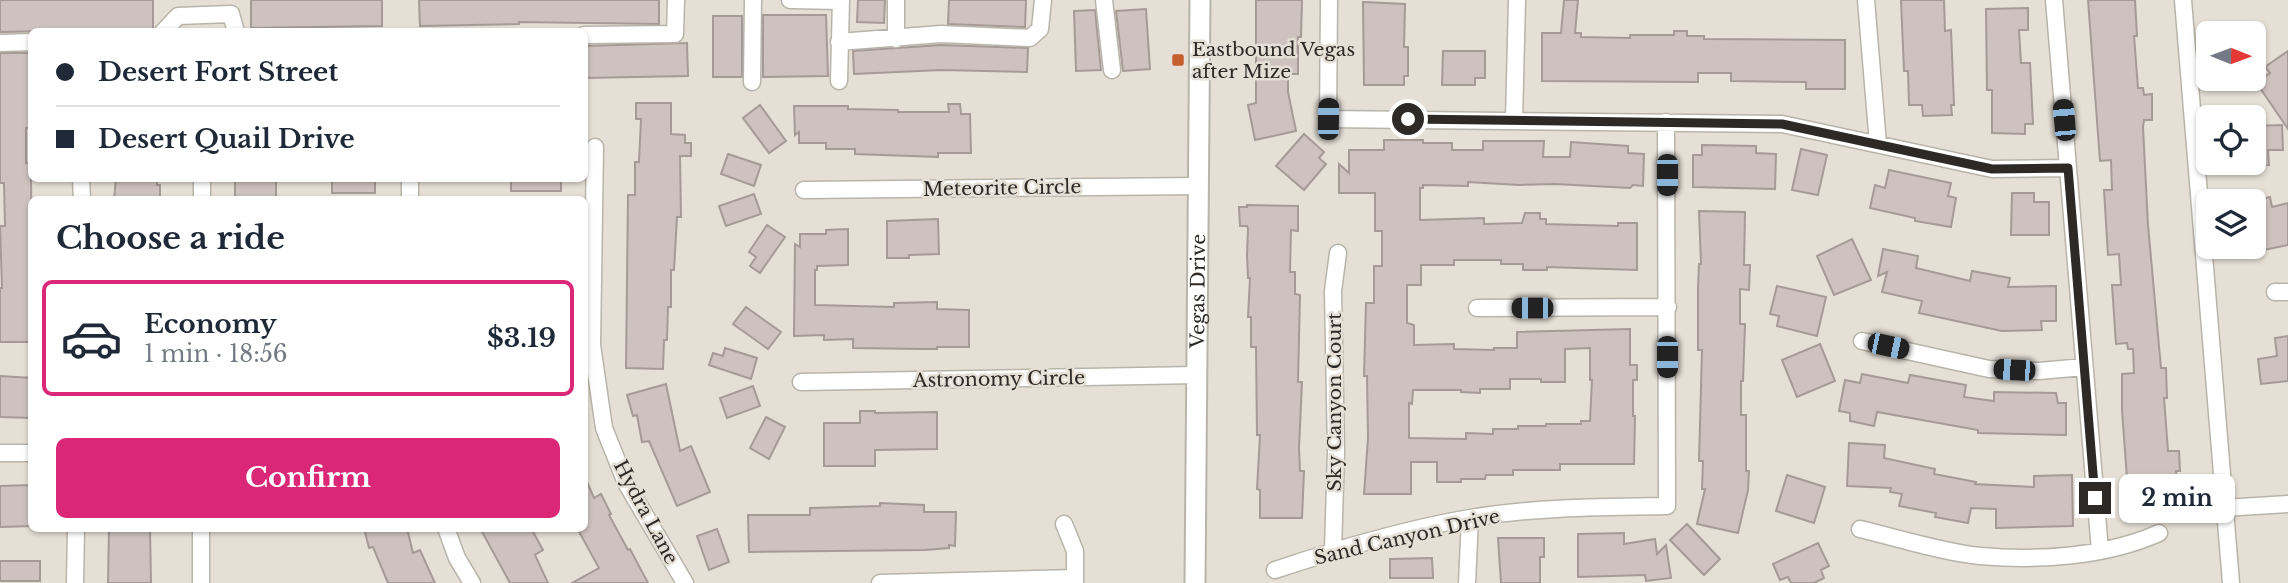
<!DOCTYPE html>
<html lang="en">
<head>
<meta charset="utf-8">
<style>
	:root { --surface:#fff; --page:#f6f6f7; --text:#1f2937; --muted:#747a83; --line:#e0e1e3; --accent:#db2777 }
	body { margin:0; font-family:"Libre Baskerville",serif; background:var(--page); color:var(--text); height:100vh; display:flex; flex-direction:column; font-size:26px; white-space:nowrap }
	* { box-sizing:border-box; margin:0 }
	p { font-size:23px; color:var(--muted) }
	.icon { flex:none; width:38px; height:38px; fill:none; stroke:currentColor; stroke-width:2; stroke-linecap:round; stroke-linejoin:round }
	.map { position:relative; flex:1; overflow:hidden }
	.sheet { position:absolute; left:28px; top:196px; width:560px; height:336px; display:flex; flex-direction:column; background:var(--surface); border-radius:10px; box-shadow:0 2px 5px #0004 }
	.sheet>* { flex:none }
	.hud { position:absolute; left:28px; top:28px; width:560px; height:154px; border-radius:10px; box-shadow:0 2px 5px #0004; display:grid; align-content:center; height:154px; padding:0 28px; background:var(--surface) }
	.needle { width:46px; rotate:91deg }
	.controls { position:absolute; left:2196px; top:21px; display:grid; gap:14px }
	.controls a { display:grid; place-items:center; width:70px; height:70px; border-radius:10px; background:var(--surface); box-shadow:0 2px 5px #0004; font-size:35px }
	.end { position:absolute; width:32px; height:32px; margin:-16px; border:9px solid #2c2926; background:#fff; box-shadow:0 0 0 4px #fff }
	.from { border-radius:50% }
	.bubble { position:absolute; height:49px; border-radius:10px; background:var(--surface); box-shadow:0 2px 5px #0004; font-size:23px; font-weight:700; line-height:49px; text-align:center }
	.car { position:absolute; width:21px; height:42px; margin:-21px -10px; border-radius:9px; box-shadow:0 0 5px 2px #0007; background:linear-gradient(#222 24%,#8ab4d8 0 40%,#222 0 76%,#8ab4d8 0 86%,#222 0) }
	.hud b { display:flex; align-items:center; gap:24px; height:66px; font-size:26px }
	.hud b+b { border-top:2px solid var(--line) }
	.hud i { width:18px; height:18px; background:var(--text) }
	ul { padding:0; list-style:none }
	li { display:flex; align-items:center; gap:21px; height:116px; margin:0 14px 10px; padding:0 14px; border:4px solid var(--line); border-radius:10px }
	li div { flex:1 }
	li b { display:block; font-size:26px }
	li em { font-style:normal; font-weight:700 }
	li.current { border-color:var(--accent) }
	li>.icon { width:63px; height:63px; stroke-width:1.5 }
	h2 { padding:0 28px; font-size:32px; line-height:84px }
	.action { display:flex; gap:14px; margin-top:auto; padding:14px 28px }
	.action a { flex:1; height:80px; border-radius:10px; background:var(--accent); color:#fff; font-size:28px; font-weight:700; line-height:80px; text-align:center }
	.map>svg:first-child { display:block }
</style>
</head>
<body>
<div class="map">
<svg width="2288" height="583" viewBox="0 0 2288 583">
	<rect width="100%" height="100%" fill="#e5dfd5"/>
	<path fill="#cec2bf" stroke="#a69a97" stroke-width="2" fill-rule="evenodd" d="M0 0H153V29L0 32Z
		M251 0H382V26L251 28Z
		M419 0H659V24L519 22V24L420 26Z
		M858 0H885L884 23 857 22Z
		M949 0H1026L1025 27 948 24Z
		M1256 0H1302L1301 37H1298V74H1288V92L1296 131 1255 140 1248 105 1256 103Z
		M1564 0H1578L1575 33H1581V37L1630 38V35H1674V31H1687V36H1704V39L1845 40V89H1806V82L1731 81V73H1698V82L1542 81V33H1561Z
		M1901 0H1944L1945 31 1951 30 1954 105H1951L1952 115 1923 116 1922 105H1909L1908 71H1904Z
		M2088 0H2135L2137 36H2134L2138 88H2143L2144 95 2152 94V120H2144L2143 127 2148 225 2161 368H2166L2167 398H2164L2168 451H2179L2180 471H2176L2177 489 2128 492 2122 410V374L2134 373 2133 349H2128L2127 343 2116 344 2112 285H2121L2119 254 2108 255 2104 190H2112L2111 160 2100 161Z
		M1363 2 1405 4 1404 47H1408V76H1404V85H1364Z
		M2028 8V30H2019L2021 63H2030L2033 124H2025V134L1992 133V90H1987L1986 9Z
		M1146 9 1150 69 1123 71 1116 11Z
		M1095 10 1101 70 1076 71 1074 11Z
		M763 15H826L828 76 763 77Z
		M713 16H742V77H713Z
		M687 43 688 76 584 78V46Z
		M941 45 1028 48 1027 72 941 70 854 74 853 51Z
		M1443 51H1485V78H1475V85H1442Z
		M2288 51V129L2256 82 2270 73 2265 67Z
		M0 53H32V128H26V163L31 162 32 342H0V288H2L0 226H5L4 183H0Z
		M636 103H671V134L685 135V143H691V156H680L681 217H677L674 270H671V307H668L667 340H664L663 369 626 368 628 195H635V162H639L641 119H636Z
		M948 104H960L961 114H970L971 153H938V157L855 154V149H826V143H799V132L795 135 794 106H848V109L898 110V112H949Z
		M760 105 786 141 769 153 743 118Z
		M2282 125 2283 150H2268L2269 165 2254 166V126Z
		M1304 134 1324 152 1319 158 1326 164 1304 190 1276 166Z
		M1384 140H1423V143H1452V150H1483V141H1544L1543 157H1570L1571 142 1628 146V153L1644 154 1643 186 1633 185 1630 188 1555 184 1519 185 1468 182V186L1423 185V188H1420V220L1484 218V224L1522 223 1525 213H1540V219H1546V224L1618 226V223H1637V270L1547 267V270H1523V264H1501V260H1454V265H1421V285H1407V323L1414 325V345L1454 344V349L1494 350V348H1517V332L1630 329V365H1637V380H1633V416H1635L1634 464H1560V470H1513V475H1486L1485 479H1461V482H1437V462H1411V494H1364L1368 438 1367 376H1364L1366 303H1374V266H1382V231H1375V193H1339V164L1349 173V150H1384ZM1590 348V380H1592L1590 421H1581V424H1546V426H1518V429H1493V434L1466 433V439L1409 438V403L1412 404 1413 390H1461V392L1480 393V389H1510V379H1541V382H1565V349Z
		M1702 145 1756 146V153L1776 154 1775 189 1693 187V155H1702Z
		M1801 149 1827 155 1818 195 1792 190Z
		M728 154 761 165 754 186 721 174Z
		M1889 170 1951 183 1948 196 1956 198 1951 227 1915 221V218L1870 208 1875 185 1885 188Z
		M116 178H157V185H160V200H114Z
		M235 178H276V200H235Z
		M332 178H375V193H332Z
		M511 178H561V191H511Z
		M2012 193H2034V202H2049V235H2011Z
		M754 194 761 214 726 226 719 206Z
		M2270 197 2272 207 2288 203V245L2254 252V201Z
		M1247 205 1298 206V231L1291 230 1290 272H1295V294L1300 295 1298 382H1302L1299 448 1300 471H1304L1302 518H1260V490L1257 489 1260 435H1257L1256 347H1251V317H1248L1250 278H1248L1247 255 1248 229 1247 226H1240L1239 207H1247Z
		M1699 211 1745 212 1744 265H1750L1749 290 1740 289V324H1745L1743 381H1741V415H1746V471H1749L1748 490 1738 533 1697 524 1705 489H1702L1703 461H1699L1702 350H1698V288L1699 264H1701Z
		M938 219 939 254 909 255V258H887V221Z
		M767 225 785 237 760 273 750 266 756 257 749 252Z
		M848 229V265L817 266V270H815V305L894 307V303L937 302V309L969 310V347H937V349H921L853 348V339L824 340V335L794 336 795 244 800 247V234H826V230Z
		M1852 239 1871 280 1834 295 1817 256Z
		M1883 249 1918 256 1916 268 1970 281 1972 271 2010 278 2008 287 2056 286V321H2041L2042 330 2002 331 1919 313 1922 301 1882 292 1887 272 1878 276Z
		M1777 286 1826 297 1817 336 1777 326 1779 316 1770 314Z
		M746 307 781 332 768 349 733 324Z
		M2288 336V381L2261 384 2258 359 2277 356 2275 338Z
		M1820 344 1835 381 1797 397 1782 360Z
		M725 348 757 358 751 379 709 365 713 353 723 356Z
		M1862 374 1908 383 1910 375 1966 385 1964 397 1994 401V392L2056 393 2058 403H2066V435L1978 433V430L1877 412 1874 426 1850 421V413L1839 411 1845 380 1860 383Z
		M0 376 32 378V418L0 417Z
		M666 384 680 451 691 446 710 492 677 506 649 441 642 442 637 415 633 416 627 395Z
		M753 386 760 406 727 418 720 398Z
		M860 411H875V413L937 412V449L875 450V466H824V423H860Z
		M766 417 785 427 769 459 750 448Z
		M1849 443 1885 445 1884 458 1935 469 1934 474 1976 482 1975 484 2034 487V476L2072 475 2073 526 1996 528V509L1971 508 1968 523 1935 517 1936 513 1899 506 1902 494 1890 492 1891 488 1847 486Z
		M584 475 594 498 601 494 611 514 609 515 628 550 630 549 648 583H572L599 568 577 528H584Z
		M1787 475 1825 487 1814 523 1776 511Z
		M32 485V526L0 527V486Z
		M880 503 924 505V512H956L955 546 949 545V548L925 550 749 552 748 515H810V508L880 506Z
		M1687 524 1720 559 1704 575 1670 540Z
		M109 528H150L151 583H108Z
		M364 528H407L413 553 420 550 435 583H388L373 547 369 548Z
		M480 528H531L543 550 535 555 548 583H510Z
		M717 529 729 562 709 570 697 536Z
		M1624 533V544L1655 539 1657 554 1666 545 1671 578 1646 581 1645 575 1578 577V534Z
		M1498 538H1544V557H1540V583H1501Z
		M1818 543 1829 566 1821 570 1824 578 1814 583H1791L1788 577 1780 580 1773 564Z
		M1432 558 1433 578H1390V559Z
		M0 561H40V581H0Z"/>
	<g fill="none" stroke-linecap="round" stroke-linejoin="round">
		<g stroke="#b9b4aa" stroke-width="19">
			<path id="minor" d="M790 0 841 1
				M1104 0 1112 70
				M1329 0 1328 119 1782 124 1992 169 2068 168
				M1866 0 1878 144
				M2054 0 2100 551
				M2183 0 2231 583
				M163 32 178 16 231 14 236 32
				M584 35 675 34 676 0
				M896 39V0
				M839 42 941 34 1030 38 1040 29 1043 0
				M0 43 32 42
				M839 81 841 0
				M752 82 753 0
				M1514 120 1517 0
				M595 147 592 345 604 428 626 483 685 583
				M81 178 82 200
				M202 178V200
				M804 190 1199 186
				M410 200V178
				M2275 292H2288
				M1477 308 1668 307
				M1862 341 1989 369 2039 371 2084 367
				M801 382 1197 375
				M0 453H32
				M2224 508 2288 504
				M1064 524 1075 551V583
				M446 528 457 558 472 583
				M1860 529C1898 538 1942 552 1980 556 2038 561 2105 557 2159 533
				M1333 550 1336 452 1333 291 1338 253
				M1275 570C1338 549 1405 529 1470 518 1535 507 1601 507 1667 506L1666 122
				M75 583 76 528
				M201 583V528
				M880 583 1075 578
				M1467 583 1470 518"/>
		</g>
		<g stroke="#b9b4aa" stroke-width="23">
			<g id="major">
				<path id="s1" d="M1195 583 1200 0"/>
			</g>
		</g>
		<use href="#minor" stroke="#fff" stroke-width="16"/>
		<use href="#major" stroke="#fff" stroke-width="19"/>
	</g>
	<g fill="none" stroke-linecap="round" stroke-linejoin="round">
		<path stroke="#2c2926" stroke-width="9" d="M1408 119 1782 124 1992 169 2068 168 2095 498"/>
	</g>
	<rect fill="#c45e2f" stroke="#e5dfd5" stroke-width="2.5" x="1171" y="53" width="14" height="14" rx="3.5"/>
	<g text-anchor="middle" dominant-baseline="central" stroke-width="5" stroke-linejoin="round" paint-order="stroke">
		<g font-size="19" fill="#2c2926" stroke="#e5dfd5" text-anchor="start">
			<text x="1192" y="49">Eastbound Vegas<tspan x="1192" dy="22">after Mize</tspan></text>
		</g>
		<g font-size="19" fill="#2c2926" stroke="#e5dfd5">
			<text transform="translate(1002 188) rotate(-1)">Meteorite Circle</text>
			<text stroke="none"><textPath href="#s1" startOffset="292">Vegas Drive</textPath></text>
			<text transform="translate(999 379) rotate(-1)">Astronomy Circle</text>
			<text transform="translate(1334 402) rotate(-90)">Sky Canyon Court</text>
			<text transform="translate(646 512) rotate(62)">Hydra Lane</text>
			<text transform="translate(1407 537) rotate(-13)">Sand Canyon Drive</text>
		</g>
	</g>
</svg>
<div class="controls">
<a><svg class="needle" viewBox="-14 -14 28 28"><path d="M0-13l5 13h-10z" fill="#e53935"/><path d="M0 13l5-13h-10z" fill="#747a83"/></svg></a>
<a><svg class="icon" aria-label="locate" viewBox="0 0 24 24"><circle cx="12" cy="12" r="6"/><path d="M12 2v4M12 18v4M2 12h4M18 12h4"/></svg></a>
<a><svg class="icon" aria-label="layers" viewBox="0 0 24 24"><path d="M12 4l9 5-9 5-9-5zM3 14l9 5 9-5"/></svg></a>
</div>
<i class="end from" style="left:1408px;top:119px"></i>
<i class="end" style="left:2095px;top:498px"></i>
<div class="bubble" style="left:2119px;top:474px;width:116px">2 min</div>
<i class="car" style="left:1328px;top:119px;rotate:1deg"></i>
<i class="car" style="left:2064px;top:120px;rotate:355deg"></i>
<i class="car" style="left:1667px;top:175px;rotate:180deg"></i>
<i class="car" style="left:1532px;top:308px;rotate:270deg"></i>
<i class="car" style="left:1888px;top:346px;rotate:102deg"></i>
<i class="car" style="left:1667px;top:357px;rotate:180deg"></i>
<i class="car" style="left:2014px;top:370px;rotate:273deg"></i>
<div class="hud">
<b><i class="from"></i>Desert Fort Street</b>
<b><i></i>Desert Quail Drive</b>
</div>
<section class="sheet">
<h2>Choose a ride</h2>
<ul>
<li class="current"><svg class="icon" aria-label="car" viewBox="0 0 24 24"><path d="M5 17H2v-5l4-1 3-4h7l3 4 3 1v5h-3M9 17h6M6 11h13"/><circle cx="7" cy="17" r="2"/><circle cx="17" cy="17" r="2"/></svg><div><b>Economy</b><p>1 min · 18:56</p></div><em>$3.19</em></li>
</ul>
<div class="action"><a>Confirm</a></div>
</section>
</div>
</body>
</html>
